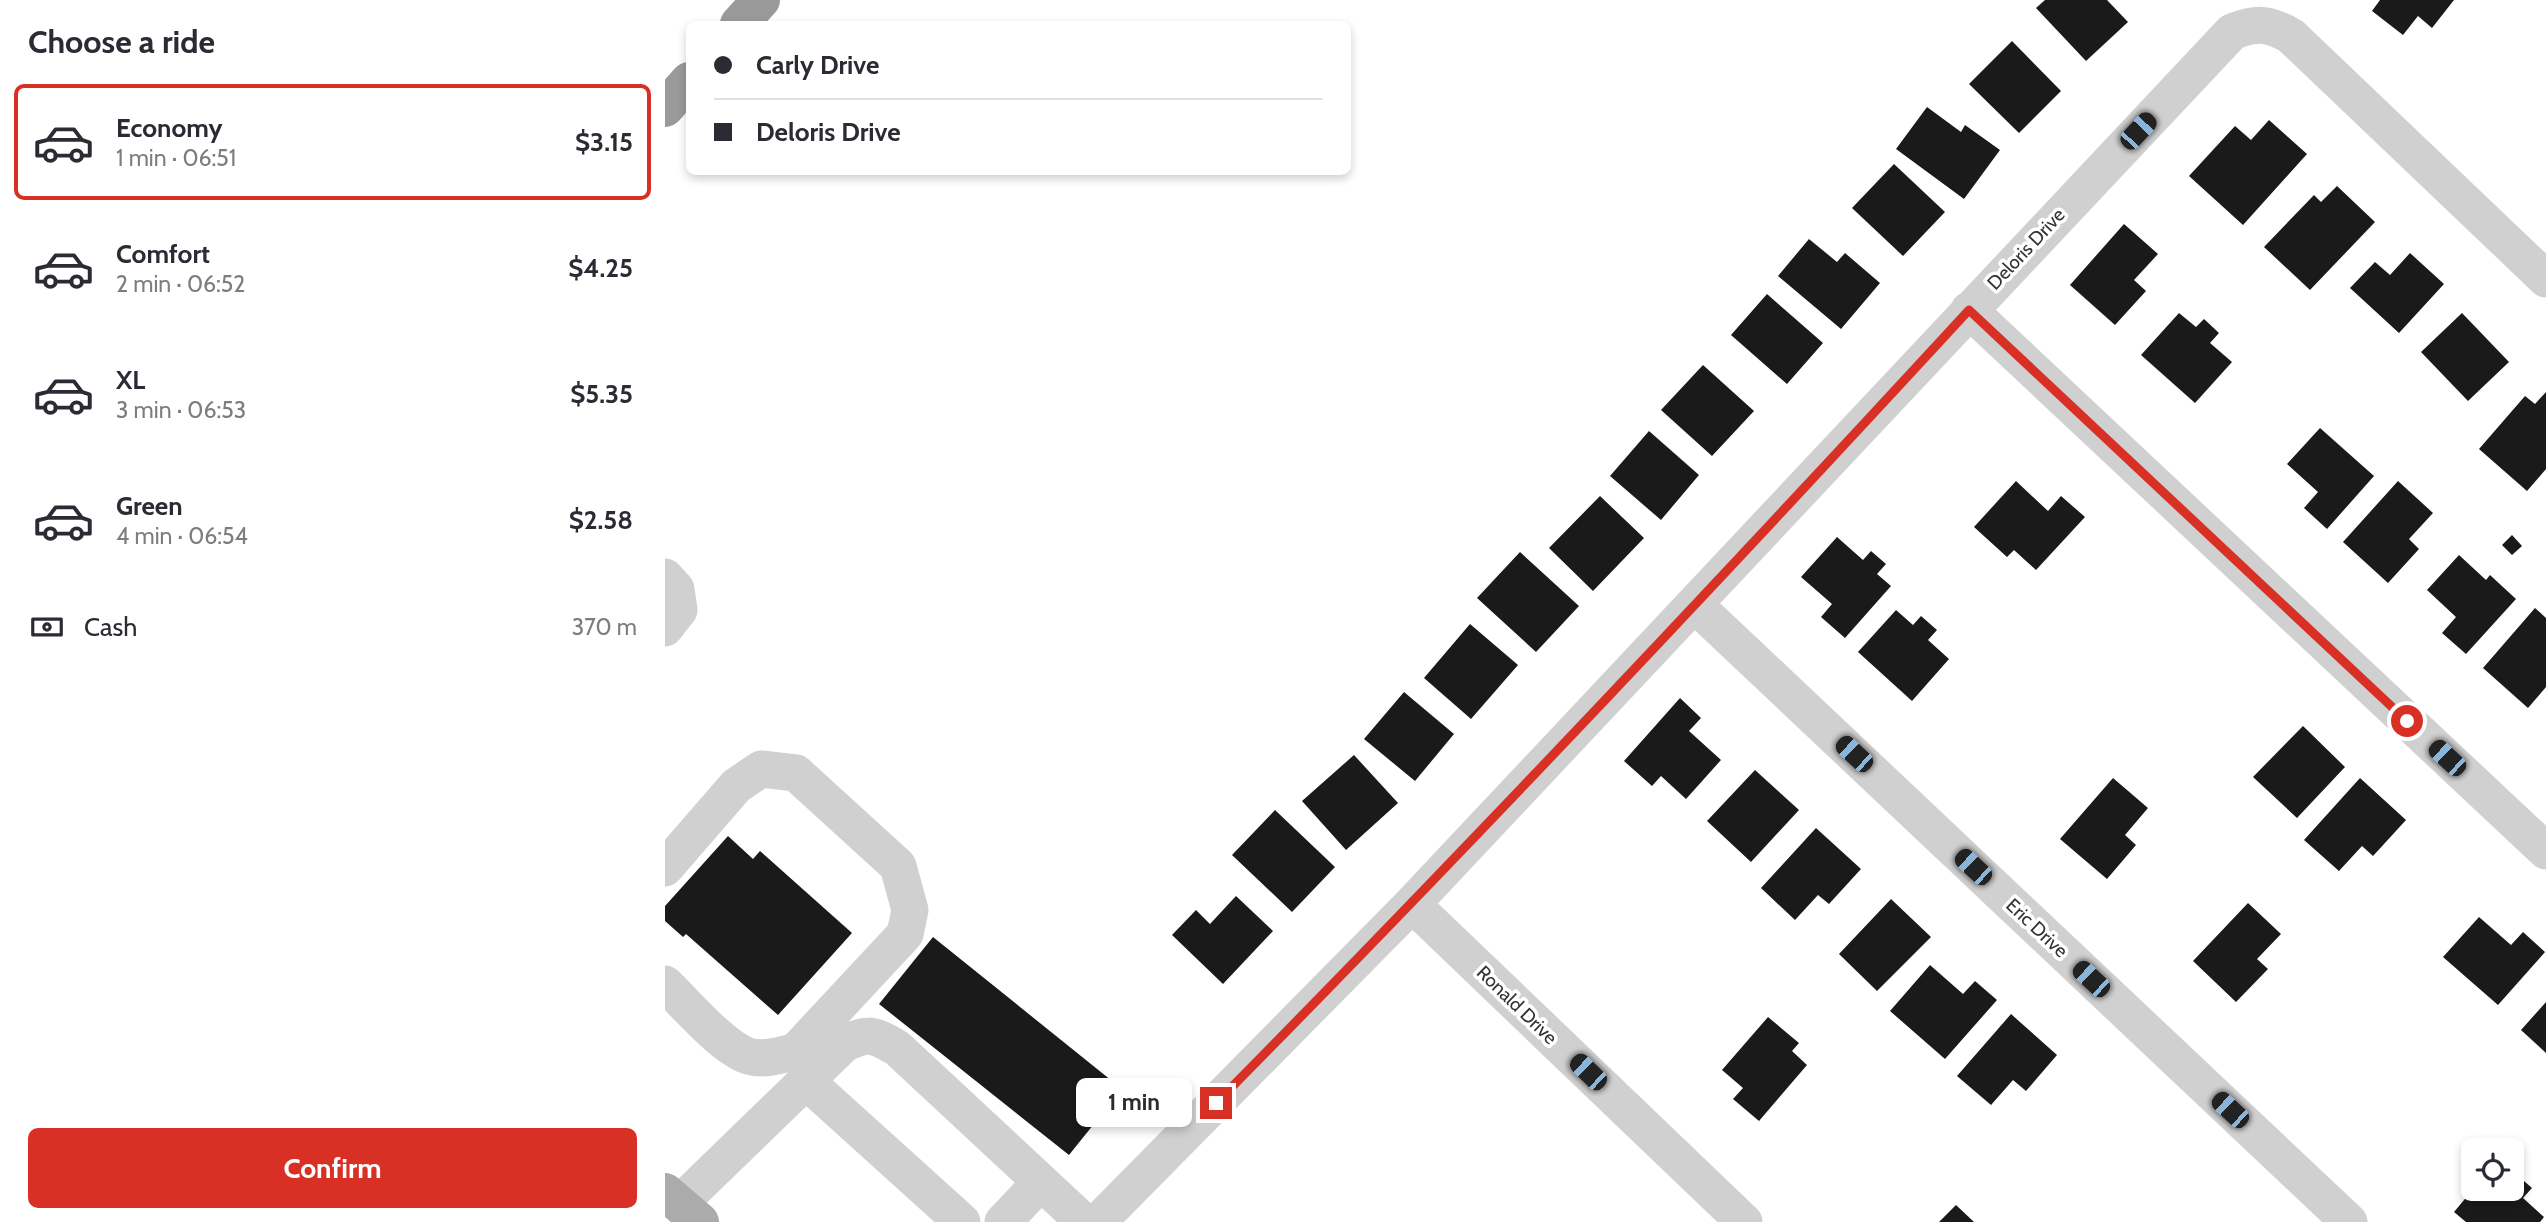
<!DOCTYPE html>
<html lang="en">
<head>
<meta charset="utf-8">
<style>
	:root { --surface:#fff; --page:#f2f2f3; --text:#2b2b33; --muted:#7c7c81; --line:#e1e1e2; --accent:#d93025 }
	body { margin:0; font-family:Cabin,sans-serif; background:var(--page); color:var(--text); height:100vh; display:flex; flex-direction:column; font-size:26px; white-space:nowrap }
	* { box-sizing:border-box; margin:0 }
	p { font-size:23px; color:var(--muted) }
	.icon { flex:none; width:38px; height:38px; fill:none; stroke:currentColor; stroke-width:2; stroke-linecap:round; stroke-linejoin:round }
	.map { position:relative; flex:1; overflow:hidden }
	.panel { display:flex; flex-direction:column; background:var(--surface); width:665px }
	.panel>* { flex:none }
	.hud { position:absolute; left:21px; top:21px; width:665px; height:154px; border-radius:10px; box-shadow:0 4px 10px #0003; display:grid; align-content:center; height:154px; padding:0 28px; background:var(--surface) }
	.tools { position:absolute; left:1796px; top:1138px; display:grid; gap:14px }
	.tools a { display:grid; place-items:center; width:63px; height:63px; border-radius:10px; background:var(--surface); box-shadow:0 4px 10px #0003; font-size:35px }
	.end { position:absolute; width:32px; height:32px; margin:-16px; border:9px solid #d93025; background:#fff; box-shadow:0 0 0 4px #fff }
	.from { border-radius:50% }
	.bubble { position:absolute; height:49px; border-radius:10px; background:var(--surface); box-shadow:0 4px 10px #0003; font-size:23px; font-weight:700; line-height:49px; text-align:center }
	.car { position:absolute; width:21px; height:42px; margin:-21px -10px; border-radius:9px; box-shadow:0 0 5px 2px #0007; background:linear-gradient(#222 24%,#8ab4d8 0 40%,#222 0 76%,#8ab4d8 0 86%,#222 0) }
	.hud b { display:flex; align-items:center; gap:24px; height:66px; font-size:26px }
	.hud b+b { border-top:2px solid var(--line) }
	.hud i { width:18px; height:18px; background:var(--text) }
	ul { padding:0; list-style:none }
	li { display:flex; align-items:center; gap:21px; height:116px; margin:0 14px 10px; padding:0 14px; border:4px solid transparent; border-radius:10px }
	li div { flex:1 }
	li b { display:block; font-size:26px }
	li em { font-style:normal; font-weight:700 }
	li.on { border-color:var(--accent) }
	li>.icon { width:63px; height:63px; stroke-width:1.5 }
	h2 { padding:0 28px; font-size:32px; line-height:84px }
	.pay { display:flex; align-items:center; gap:18px; height:77px; padding:0 28px; font-size:26px }
	.pay p { margin-inline-start:auto }
	.action { display:flex; gap:14px; margin-top:auto; padding:14px 28px }
	.action a { flex:1; height:80px; border-radius:10px; background:var(--accent); color:#fff; font-size:28px; font-weight:700; line-height:80px; text-align:center }
	main { display:flex; flex:1; min-height:0 }
	.map>svg:first-child { display:block }
</style>
</head>
<body>
<main>
<section class="panel">
<h2>Choose a ride</h2>
<ul>
<li class="on"><svg class="icon" aria-label="car" viewBox="0 0 24 24"><path d="M5 17H2v-5l4-1 3-4h7l3 4 3 1v5h-3M9 17h6M6 11h13"/><circle cx="7" cy="17" r="2"/><circle cx="17" cy="17" r="2"/></svg><div><b>Economy</b><p>1 min · 06:51</p></div><em>$3.15</em></li>
<li><svg class="icon" aria-label="car" viewBox="0 0 24 24"><path d="M5 17H2v-5l4-1 3-4h7l3 4 3 1v5h-3M9 17h6M6 11h13"/><circle cx="7" cy="17" r="2"/><circle cx="17" cy="17" r="2"/></svg><div><b>Comfort</b><p>2 min · 06:52</p></div><em>$4.25</em></li>
<li><svg class="icon" aria-label="car" viewBox="0 0 24 24"><path d="M5 17H2v-5l4-1 3-4h7l3 4 3 1v5h-3M9 17h6M6 11h13"/><circle cx="7" cy="17" r="2"/><circle cx="17" cy="17" r="2"/></svg><div><b>XL</b><p>3 min · 06:53</p></div><em>$5.35</em></li>
<li><svg class="icon" aria-label="car" viewBox="0 0 24 24"><path d="M5 17H2v-5l4-1 3-4h7l3 4 3 1v5h-3M9 17h6M6 11h13"/><circle cx="7" cy="17" r="2"/><circle cx="17" cy="17" r="2"/></svg><div><b>Green</b><p>4 min · 06:54</p></div><em>$2.58</em></li>
</ul>
<div class="pay"><svg class="icon" aria-label="cash" viewBox="0 0 24 24"><path d="M3 7h18v10H3z"/><circle cx="12" cy="12" r="2"/></svg>Cash<p>370 m</p></div>
<div class="action"><a>Confirm</a></div>
</section>
<div class="map">
<svg width="1881" height="1222" viewBox="0 0 1881 1222">
	<rect width="100%" height="100%" fill="#fff"/>
	<path fill="#1a1a1a" d="M1380 0H1442L1463 22 1421 61 1371 8Z
		M1715 0H1789L1767 28 1753 16 1738 35 1707 11Z
		M1347 41 1396 91 1354 133 1304 84Z
		M1262 107 1296 132 1300 125 1335 150 1299 199 1231 149Z
		M1604 120 1642 154 1578 225 1524 176 1570 126 1586 140Z
		M1229 164 1280 212 1238 256 1187 208Z
		M1672 186 1710 222 1645 290 1599 247 1649 195 1656 202Z
		M1459 224 1493 254 1469 280 1481 291 1450 325 1405 285Z
		M1144 239 1172 262 1180 253 1215 283 1176 329 1113 276Z
		M1745 253 1779 284 1734 333 1685 288 1710 262 1725 275Z
		M1102 294 1158 343 1122 384 1066 335Z
		M1514 313 1531 327 1539 319 1554 333 1545 343 1567 362 1530 403 1476 355Z
		M1797 313 1844 362 1803 401 1756 352Z
		M1038 365 1089 411 1047 456 996 410Z
		M1881 392V469L1862 491 1814 449 1860 396 1870 404Z
		M1655 428 1709 476 1662 529 1639 508 1653 492 1622 464Z
		M984 431 1034 475 996 520 945 476Z
		M1351 481 1383 511 1396 496 1420 517 1371 570 1349 550 1342 557 1309 527Z
		M1733 481 1768 513 1744 539 1754 549 1723 583 1678 542Z
		M935 496 979 538 928 591 884 548Z
		M1847 535 1857 546 1847 555 1837 545Z
		M1172 537 1198 560 1206 551 1221 564 1212 574 1226 586 1180 638 1156 617 1167 604 1136 577Z
		M855 552 914 606 871 652 812 598Z
		M1794 555 1821 580 1825 575 1851 599 1801 654 1777 633 1791 617 1762 590Z
		M1870 608 1881 618V687L1863 708 1818 668Z
		M1231 610 1248 625 1256 616 1272 630 1263 640 1284 659 1247 701 1193 652Z
		M805 624 853 665 806 719 759 678Z
		M739 692 789 734 750 781 699 739Z
		M1015 698 1036 718 1024 731 1056 760 1021 799 996 776 987 786 959 761Z
		M1638 726 1680 767 1632 818 1588 777Z
		M689 755 733 803 681 850 637 801Z
		M1090 770 1134 810 1086 862 1042 821Z
		M1448 778 1483 808 1460 835 1471 845 1442 879 1395 839Z
		M1695 778 1741 820 1708 856 1697 846 1674 871 1639 840Z
		M610 810 670 867 627 912 567 855Z
		M1151 828 1196 869 1164 904 1153 895 1130 920 1096 888Z
		M63 836 88 859 95 851 187 933 113 1015 21 934 18 937 0 921V906Z
		M571 896 608 931 558 984 507 935 531 910 545 924Z
		M1226 899 1266 937 1212 991 1174 954Z
		M1583 903 1616 934 1592 959 1603 969 1571 1002 1528 961Z
		M1814 917 1846 945 1858 932 1880 952 1833 1005 1778 957Z
		M268 937 457 1089 404 1155 214 1004Z
		M1265 965 1298 994 1310 981 1332 1000 1280 1059 1225 1011Z
		M1881 1002V1053L1856 1030Z
		M1346 1014 1392 1055 1361 1091 1348 1080 1326 1105 1292 1076Z
		M1103 1017 1134 1043 1127 1051 1142 1065 1094 1121 1068 1099 1078 1088 1057 1070Z
		M1851 1174 1867 1188 1858 1198 1879 1217 1875 1222H1801L1789 1212 1809 1188H1846V1180Z
		M1291 1205 1309 1222H1274Z"/>
	<g fill="none" stroke-linecap="round" stroke-linejoin="round">
		<path stroke="#d0d0d0" stroke-width="37" d="M1304 310 1881 851
			M0 577 11 589 14 610 0 628
			M1030 605 1684 1222
			M0 868 71 786 96 769 131 773 233 866 245 910 240 934 131 1051C117 1055 98 1061 83 1056 57 1047 21 1004 0 984
			M747 904 1079 1222
			M141 1081 297 1222
			M14 1204 179 1044C203 1032 208 1034 232 1048L419 1222
			M338 1222 376 1182
			M433 1222 747 904 1567 32C1592 22 1603 23 1626 36L1881 279"/>
		<path stroke="#ababab" stroke-width="38" d="M0 1192 35 1222"/>
		<path stroke="#9a9a9a" stroke-width="38" d="M74 24 96 0
			M0 108 24 81"/>
	</g>
	<g fill="none" stroke-linecap="round" stroke-linejoin="round">
		<path stroke="#d93025" stroke-width="9" d="M551 1103C807 844 1057 578 1304 310L1742 721"/>
	</g>
	<g text-anchor="middle" dominant-baseline="central" stroke-width="7" stroke-linejoin="round" paint-order="stroke">
		<g font-size="19" fill="#333" stroke="#fff">
			<text transform="translate(1361 249) rotate(-47)">Deloris Drive</text>
			<text transform="translate(1372 928) rotate(43)">Eric Drive</text>
			<text transform="translate(852 1005) rotate(44)">Ronald Drive</text>
		</g>
	</g>
</svg>
<div class="tools">
<a><svg class="icon" aria-label="locate" viewBox="0 0 24 24"><circle cx="12" cy="12" r="6"/><path d="M12 2v4M12 18v4M2 12h4M18 12h4"/></svg></a>
</div>
<i class="end from" style="left:1742px;top:721px"></i>
<i class="end" style="left:551px;top:1103px"></i>
<div class="bubble" style="left:411px;top:1078px;width:116px">1 min</div>
<i class="car" style="left:1473px;top:131px;rotate:43deg"></i>
<i class="car" style="left:1189px;top:754px;rotate:313deg"></i>
<i class="car" style="left:1782px;top:758px;rotate:313deg"></i>
<i class="car" style="left:1308px;top:867px;rotate:313deg"></i>
<i class="car" style="left:1426px;top:979px;rotate:313deg"></i>
<i class="car" style="left:923px;top:1072px;rotate:314deg"></i>
<i class="car" style="left:1565px;top:1110px;rotate:313deg"></i>
<div class="hud">
<b><i class="from"></i>Carly Drive</b>
<b><i></i>Deloris Drive</b>
</div>
</div>
</main>
</body>
</html>
